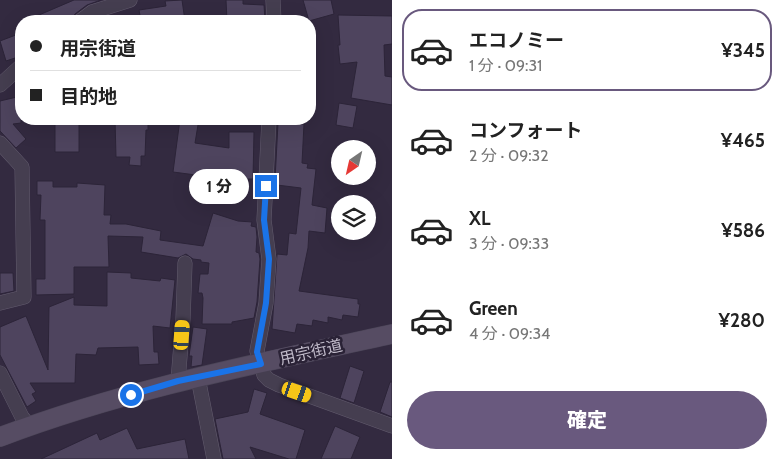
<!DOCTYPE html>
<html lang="ja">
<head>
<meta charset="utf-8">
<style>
	:root { --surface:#fff; --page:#f2f2f2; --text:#222; --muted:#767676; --line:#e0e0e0; --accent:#69597e }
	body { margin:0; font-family:Cabin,"Noto Sans JP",sans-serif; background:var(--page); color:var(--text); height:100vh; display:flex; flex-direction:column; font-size:19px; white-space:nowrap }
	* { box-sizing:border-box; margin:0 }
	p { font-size:16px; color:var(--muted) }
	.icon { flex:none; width:28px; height:28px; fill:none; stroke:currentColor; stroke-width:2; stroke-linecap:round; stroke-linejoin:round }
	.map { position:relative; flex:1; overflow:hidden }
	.drawer { display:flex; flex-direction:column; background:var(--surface); width:390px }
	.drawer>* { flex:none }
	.top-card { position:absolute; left:15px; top:15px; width:301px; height:110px; border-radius:20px; box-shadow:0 5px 20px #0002; display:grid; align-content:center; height:110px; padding:0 15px; background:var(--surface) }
	.needle { width:32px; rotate:214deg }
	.fabs { position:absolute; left:331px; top:140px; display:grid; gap:10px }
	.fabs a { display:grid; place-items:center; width:45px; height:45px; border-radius:50%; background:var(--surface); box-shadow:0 5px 20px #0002; font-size:25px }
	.end { position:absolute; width:22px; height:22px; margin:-11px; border:6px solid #1a73e8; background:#fff; box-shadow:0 0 0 2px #fff }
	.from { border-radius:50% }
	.bubble { position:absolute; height:35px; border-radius:18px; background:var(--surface); box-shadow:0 5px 20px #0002; font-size:16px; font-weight:800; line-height:35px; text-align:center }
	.car { position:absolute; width:15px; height:30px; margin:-15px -8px; border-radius:6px; box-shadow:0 0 4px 1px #0007; background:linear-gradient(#f5c518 24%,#345 0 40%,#f5c518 0 76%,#345 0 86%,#f5c518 0) }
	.top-card b { display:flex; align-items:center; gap:18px; height:48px; font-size:19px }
	.top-card b+b { border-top:1px solid var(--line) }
	.top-card i { width:12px; height:12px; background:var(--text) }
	ul { padding:9px 0 0; list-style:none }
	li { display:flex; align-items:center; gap:15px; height:82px; margin:0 10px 8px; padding:0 5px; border:2px solid transparent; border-radius:20px }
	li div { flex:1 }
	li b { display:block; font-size:19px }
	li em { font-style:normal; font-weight:800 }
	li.current { border-color:var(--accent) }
	li>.icon { width:45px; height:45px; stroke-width:1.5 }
	.primary-button { display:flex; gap:10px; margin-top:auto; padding:10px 15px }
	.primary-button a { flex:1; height:58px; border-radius:30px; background:var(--accent); color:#fff; font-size:20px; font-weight:800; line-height:58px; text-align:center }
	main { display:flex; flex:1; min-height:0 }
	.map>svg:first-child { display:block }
</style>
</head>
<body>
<main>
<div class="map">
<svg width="392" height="459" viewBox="0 0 392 459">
	<rect width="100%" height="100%" fill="#332a40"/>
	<path fill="#4e445e" stroke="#2c2438" d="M74 0H101L87 5 75 14 72 19 62 21H25Z
		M182 0 185 21H141L139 10 166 6 165 1Z
		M226 0H243V4L264 5 265 21H227Z
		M303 0H331L334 14 309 21Z
		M338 15 392 16V44L384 45 385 76 392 77V105L351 98 357 62 340 64 338 45H340Z
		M21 33V56L6 61 0 41Z
		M21 96V123L13 124 26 139 16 148 0 131V101Z
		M339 103 357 106 353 128 336 125Z
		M55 119H79V152H55Z
		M115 119H148V130H146L145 156H141V166L129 165 130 157H116Z
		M180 119H199L195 143 229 148V132H254L253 179H248L246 198 233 196 235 178 211 177 173 172Z
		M278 123 304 124 302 163 308 164 307 168 316 169 312 205 327 208 325 233 309 231 308 248 299 291 358 299V304H360L358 317 343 315 342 320 328 317V323L313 320 312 326 297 324 295 333 272 329 277 254 287 255 289 233 296 234 301 188 277 185 278 180H275Z
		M37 181H53V187H77V183L105 185 104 215H111L110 224H126L161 231 160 240 203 246 213 213 238 221 252 222 251 226 256 227 257 237 256 252 259 253 260 259 257 302 254 318 232 322V324H202L203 298 202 293H198L200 274H208L209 263 201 262V260L193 259 186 254 178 258 141 252 143 237 108 236 109 267H74V294L36 295V279H45V220H40L41 195H37Z
		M107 272 131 273V278L160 281 161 278 175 280 170 328 153 326 154 352H158L159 364 139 365 138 347 98 348 96 355 76 354 75 383H30L36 392 32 394 36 401 27 407 0 355V327L26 316 48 370 49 307 74 297V305L107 306Z
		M0 273H13L14 291 0 294Z
		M193 327 207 329 202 365 191 367 192 356H189Z
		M350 366 364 371 354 403 340 398Z
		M390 382H392V417L380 412Z
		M254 389 267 393 260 414 305 430 296 459H289L250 447 256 459H223L215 419 248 412Z
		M335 426 360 437 351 459H321Z
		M127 428 137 449 185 439 189 459H41L97 433 100 440Z"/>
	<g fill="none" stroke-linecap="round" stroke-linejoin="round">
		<g stroke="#635c6e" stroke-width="15">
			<path id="street" d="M273 0 274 21
				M80 21 92 12 130 0
				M0 85 21 66
				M269 119 264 220 269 259 266 303 257 351 264 375 269 380 279 385 392 426
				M0 143 22 167 24 297 0 303
				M0 373 22 417 30 427
				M198 378 214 459
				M178 381 183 319 185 263"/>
		</g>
		<g stroke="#4b4557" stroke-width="20">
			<path id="secondary" d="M0 437C126 389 260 363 392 334"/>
		</g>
		<use href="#street" stroke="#453e50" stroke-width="14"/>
		<use href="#secondary" stroke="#564c63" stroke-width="19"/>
	</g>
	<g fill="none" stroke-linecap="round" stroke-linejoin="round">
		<path stroke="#1a73e8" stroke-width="6" d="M131 395 178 381 261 364 257 352 266 303 269 259 264 220 266 186"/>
	</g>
	<g text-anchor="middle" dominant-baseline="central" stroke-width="5" stroke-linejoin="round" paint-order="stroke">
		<g font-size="16" fill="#c1bbca" stroke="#2a2236">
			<text transform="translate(311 352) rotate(-13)">用宗街道</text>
		</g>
	</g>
</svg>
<div class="fabs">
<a><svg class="needle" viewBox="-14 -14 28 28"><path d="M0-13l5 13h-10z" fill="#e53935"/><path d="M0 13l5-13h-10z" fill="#767676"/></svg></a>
<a><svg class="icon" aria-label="layers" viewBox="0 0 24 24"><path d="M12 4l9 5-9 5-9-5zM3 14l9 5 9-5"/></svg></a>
</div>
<i class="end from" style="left:131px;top:395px"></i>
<i class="end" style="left:266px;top:186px"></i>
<div class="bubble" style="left:189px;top:169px;width:60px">1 分</div>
<i class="car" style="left:182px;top:335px;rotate:4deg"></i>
<i class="car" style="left:297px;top:392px;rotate:109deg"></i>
<div class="top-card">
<b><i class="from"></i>用宗街道</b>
<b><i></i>目的地</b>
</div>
</div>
<section class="drawer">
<ul>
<li class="current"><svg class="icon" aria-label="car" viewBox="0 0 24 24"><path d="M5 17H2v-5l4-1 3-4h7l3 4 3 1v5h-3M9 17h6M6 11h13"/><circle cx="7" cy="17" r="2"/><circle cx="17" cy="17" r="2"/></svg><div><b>エコノミー</b><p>1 分 · 09:31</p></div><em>¥345</em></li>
<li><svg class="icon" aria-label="car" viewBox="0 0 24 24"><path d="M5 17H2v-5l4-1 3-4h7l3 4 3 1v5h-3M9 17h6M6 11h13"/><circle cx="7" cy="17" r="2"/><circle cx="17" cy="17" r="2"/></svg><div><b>コンフォート</b><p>2 分 · 09:32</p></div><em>¥465</em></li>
<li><svg class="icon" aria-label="car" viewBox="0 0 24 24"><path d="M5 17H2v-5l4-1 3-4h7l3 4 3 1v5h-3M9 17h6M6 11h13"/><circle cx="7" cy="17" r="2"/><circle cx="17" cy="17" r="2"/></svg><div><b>XL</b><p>3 分 · 09:33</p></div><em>¥586</em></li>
<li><svg class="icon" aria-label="car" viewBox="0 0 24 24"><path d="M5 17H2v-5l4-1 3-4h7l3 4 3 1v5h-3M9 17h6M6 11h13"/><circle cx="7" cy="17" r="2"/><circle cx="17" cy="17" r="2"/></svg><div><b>Green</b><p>4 分 · 09:34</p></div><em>¥280</em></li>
</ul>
<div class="primary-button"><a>確定</a></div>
</section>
</main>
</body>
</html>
